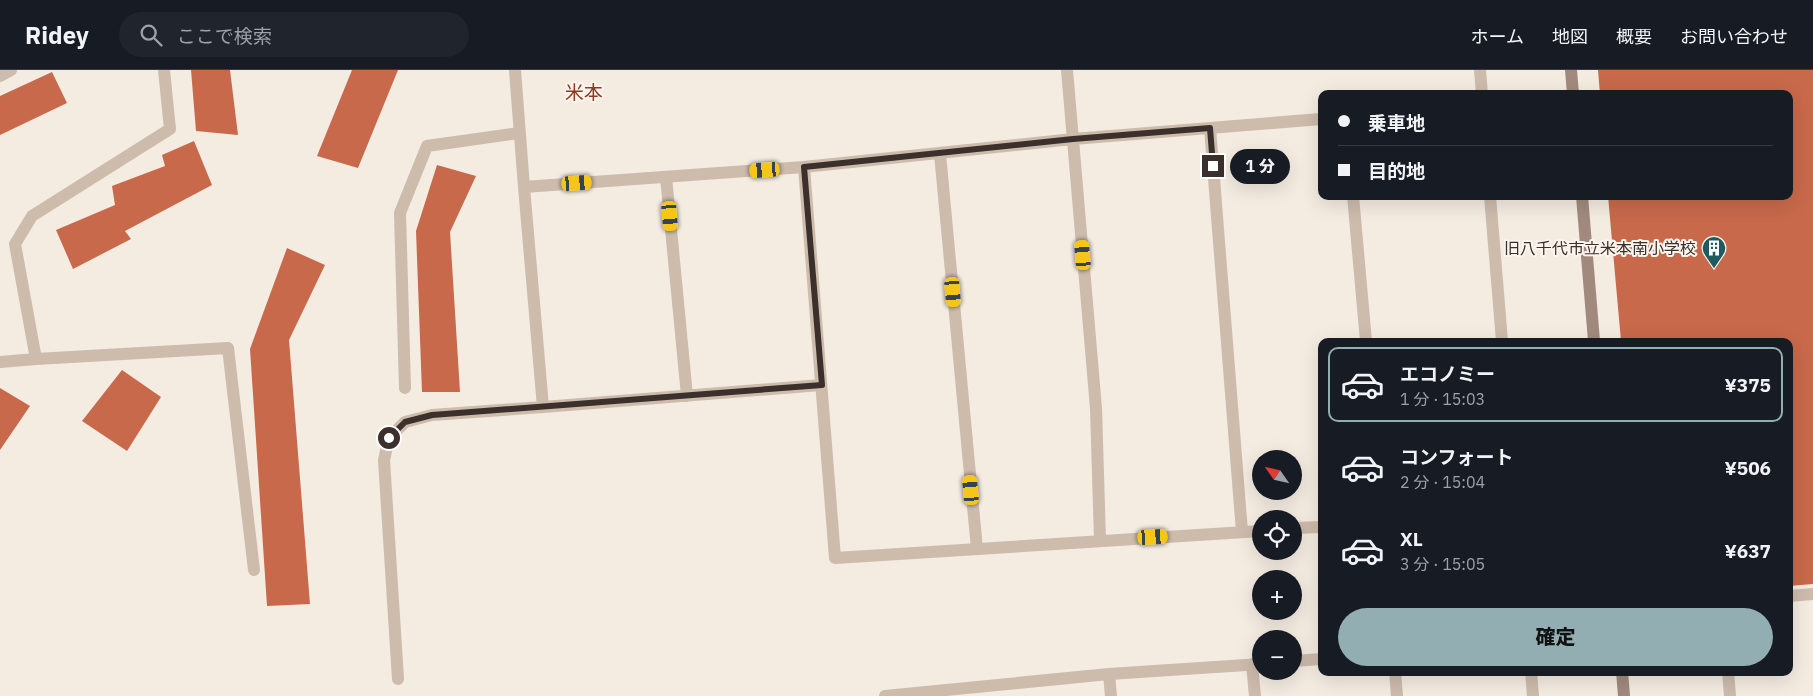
<!DOCTYPE html>
<html lang="ja">
<head>
<meta charset="utf-8">
<style>
	:root { --surface:#171b24; --page:#20242c; --text:#f1f3f6; --muted:#9ea1a6; --line:#363941; --accent:#92aeb2 }
	body { margin:0; font-family:"IBM Plex Sans","Noto Sans JP",sans-serif; background:var(--page); color:var(--text); height:100vh; display:flex; flex-direction:column; font-size:19px; white-space:nowrap }
	* { box-sizing:border-box; margin:0 }
	p { font-size:16px; color:var(--muted) }
	.icon { flex:none; width:28px; height:28px; fill:none; stroke:currentColor; stroke-width:2; stroke-linecap:round; stroke-linejoin:round }
	.map { position:relative; flex:1; overflow:hidden }
	.drawer { position:absolute; left:1318px; top:268px; width:475px; height:338px; display:flex; flex-direction:column; background:var(--surface); border-radius:10px; box-shadow:0 5px 20px #0002 }
	.drawer>* { flex:none }
	.banner { position:absolute; left:1318px; top:20px; width:475px; height:110px; border-radius:10px; box-shadow:0 5px 20px #0002; display:grid; align-content:center; height:110px; padding:0 20px; background:var(--surface) }
	.needle { width:32px; rotate:304deg }
	.tools { position:absolute; left:1252px; top:380px; display:grid; gap:10px }
	.tools a { display:grid; place-items:center; width:50px; height:50px; border-radius:50%; background:var(--surface); box-shadow:0 5px 20px #0002; font-size:25px }
	.end { position:absolute; width:22px; height:22px; margin:-11px; border:6px solid #3b302b; background:#fff; box-shadow:0 0 0 2px #fff }
	.from { border-radius:50% }
	.bubble { position:absolute; height:35px; border-radius:18px; background:var(--surface); box-shadow:0 5px 20px #0002; font-size:16px; font-weight:800; line-height:35px; text-align:center }
	.car { position:absolute; width:15px; height:30px; margin:-15px -8px; border-radius:6px; box-shadow:0 0 4px 1px #0007; background:linear-gradient(#f5c518 24%,#345 0 40%,#f5c518 0 76%,#345 0 86%,#f5c518 0) }
	.banner b { display:flex; align-items:center; gap:18px; height:48px; font-size:19px }
	.banner b+b { border-top:1px solid var(--line) }
	.banner i { width:12px; height:12px; background:var(--text) }
	ul { padding:9px 0 0; list-style:none }
	li { display:flex; align-items:center; gap:15px; height:75px; margin:0 10px 8px; padding:0 10px; border:2px solid transparent; border-radius:10px }
	li div { flex:1 }
	li b { display:block; font-size:19px }
	li em { font-style:normal; font-weight:800 }
	li.selected { border-color:var(--accent) }
	li>.icon { width:45px; height:45px; stroke-width:1.5 }
	.action { display:flex; gap:10px; margin-top:auto; padding:10px 20px }
	.action a { flex:1; height:58px; border-radius:30px; background:var(--accent); color:#111; font-size:20px; font-weight:800; line-height:58px; text-align:center }
	header { display:flex; align-items:center; gap:30px; box-sizing:border-box; height:70px; padding:0 25px; background:var(--surface); border-bottom:1px solid var(--line) }
	header strong { font-size:24px }
	nav { display:flex; gap:28px; margin-inline-start:auto; font-size:18px }
	.search { width:350px; height:45px; background:var(--page); display:flex; align-items:center; gap:12px; box-sizing:border-box; padding:0 18px; border-radius:28px; color:var(--muted); font-size:19px }
	.map>svg:first-child { display:block }
</style>
</head>
<body>
<header>
<strong>Ridey</strong>
<div class="search"><svg class="icon" aria-label="search" viewBox="0 0 24 24"><circle cx="10" cy="10" r="6"/><path d="M15 15l6 6"/></svg>ここで検索</div>
<nav><a>ホーム</a><a>地図</a><a>概要</a><a>お問い合わせ</a></nav>
</header>
<div class="map">
<svg width="1813" height="626" viewBox="0 0 1813 626">
	<rect width="100%" height="100%" fill="#f4ebe1"/>
	<path fill="#c8694b" d="M191 0H230L238 65 196 61Z
		M352 0H398L358 98 317 86Z
		M1598 0H1813V514L1789 516V271H1621L1608 126H1789V24H1600Z
		M52 2 67 33 0 65V26Z
		M194 71 212 115 125 161 131 169 73 199 56 160 115 135 112 116 165 96 162 85Z
		M437 95 476 106 450 162 460 322H422L416 161Z
		M287 178 325 195 289 270 310 534 267 536 250 279Z
		M122 300 161 327 127 381 82 351Z
		M0 318 30 336 0 380Z"/>
	<g fill="none" stroke-linecap="round" stroke-linejoin="round">
		<path stroke="#cdbbac" stroke-width="12" d="M0 6 11 0
			M36 289 228 278 254 500
			M0 292 36 289 15 174 32 146 170 59 164 0
			M405 318 400 143 427 76 519 63"/>
		<path stroke="#cdbbac" stroke-width="12" d="M1067 0 1096 338 1100 470
			M1480 0 1482 24
			M1210 58 1242 462
			M940 84 977 479
			M804 97 835 488 1261 461
			M666 107 687 326
			M524 117 804 97 1073 69 1321 49
			M1353 126 1366 271
			M1490 126 1502 271
			M543 337 821 315
			M1294 458 1321 457
			M1789 526 1813 524
			M1294 591 1321 589
			M1252 594 1255 626
			M1395 601 1397 626
			M1531 601 1533 626
			M1728 601 1730 626
			M1109 604 1111 626
			M398 609 384 390 389 368 405 352 432 345 543 337 524 117 515 0
			M885 626 1109 604 1261 594"/>
		<path stroke="#a18a7d" stroke-width="12" d="M1571 0 1573 24
			M1582 126 1594 271
			M1622 601 1624 626"/>
	</g>
	<g fill="none" stroke-linecap="round" stroke-linejoin="round">
		<path stroke="#3b302b" stroke-width="6" d="M389 368 405 352 432 345 822 315 804 97 1073 69 1210 58 1213 96"/>
	</g>
	<defs>
		<g id="building-pin" transform="scale(1.25)"><path d="M0 17L-7.5 6A9.5 9.5 0 1 1 7.5 6Z" fill="#1f5a5e" stroke="#fbf5ee"/><path d="M-4-6H4V6H1V3H-1V6H-4ZM-2.5-4.3h1.7v1.8h-1.7ZM.8-4.3h1.7v1.8H.8ZM-2.5-1h1.7V.8h-1.7ZM.8-1h1.7V.8H.8Z" fill="#fff"/></g>
	</defs>
	<g fill-rule="evenodd">
		<use href="#building-pin" x="1714" y="178"/>
	</g>
	<g text-anchor="middle" dominant-baseline="central" stroke-width="4" stroke-linejoin="round" paint-order="stroke">
		<g font-size="16" fill="#3b302b" stroke="#fbf5ee" text-anchor="end">
			<text x="1696" y="178">旧八千代市立米本南小学校</text>
		</g>
		<g font-size="19" fill="#8c3b22" stroke="#fbf5ee">
			<text x="584" y="22">米本</text>
		</g>
	</g>
</svg>
<div class="tools">
<a><svg class="needle" viewBox="-14 -14 28 28"><path d="M0-13l5 13h-10z" fill="#e53935"/><path d="M0 13l5-13h-10z" fill="#9ea1a6"/></svg></a>
<a><svg class="icon" aria-label="locate" viewBox="0 0 24 24"><circle cx="12" cy="12" r="6"/><path d="M12 2v4M12 18v4M2 12h4M18 12h4"/></svg></a>
<a>+</a>
<a>−</a>
</div>
<i class="end from" style="left:389px;top:368px"></i>
<i class="end" style="left:1213px;top:96px"></i>
<div class="bubble" style="left:1230px;top:79px;width:60px">1 分</div>
<i class="car" style="left:765px;top:100px;rotate:266deg"></i>
<i class="car" style="left:577px;top:113px;rotate:86deg"></i>
<i class="car" style="left:670px;top:146px;rotate:175deg"></i>
<i class="car" style="left:1083px;top:185px;rotate:355deg"></i>
<i class="car" style="left:953px;top:222px;rotate:175deg"></i>
<i class="car" style="left:971px;top:420px;rotate:355deg"></i>
<i class="car" style="left:1153px;top:467px;rotate:87deg"></i>
<div class="banner">
<b><i class="from"></i>乗車地</b>
<b><i></i>目的地</b>
</div>
<section class="drawer">
<ul>
<li class="selected"><svg class="icon" aria-label="car" viewBox="0 0 24 24"><path d="M5 17H2v-5l4-1 3-4h7l3 4 3 1v5h-3M9 17h6M6 11h13"/><circle cx="7" cy="17" r="2"/><circle cx="17" cy="17" r="2"/></svg><div><b>エコノミー</b><p>1 分 · 15:03</p></div><em>¥375</em></li>
<li><svg class="icon" aria-label="car" viewBox="0 0 24 24"><path d="M5 17H2v-5l4-1 3-4h7l3 4 3 1v5h-3M9 17h6M6 11h13"/><circle cx="7" cy="17" r="2"/><circle cx="17" cy="17" r="2"/></svg><div><b>コンフォート</b><p>2 分 · 15:04</p></div><em>¥506</em></li>
<li><svg class="icon" aria-label="car" viewBox="0 0 24 24"><path d="M5 17H2v-5l4-1 3-4h7l3 4 3 1v5h-3M9 17h6M6 11h13"/><circle cx="7" cy="17" r="2"/><circle cx="17" cy="17" r="2"/></svg><div><b>XL</b><p>3 分 · 15:05</p></div><em>¥637</em></li>
</ul>
<div class="action"><a>確定</a></div>
</section>
</div>
</body>
</html>
